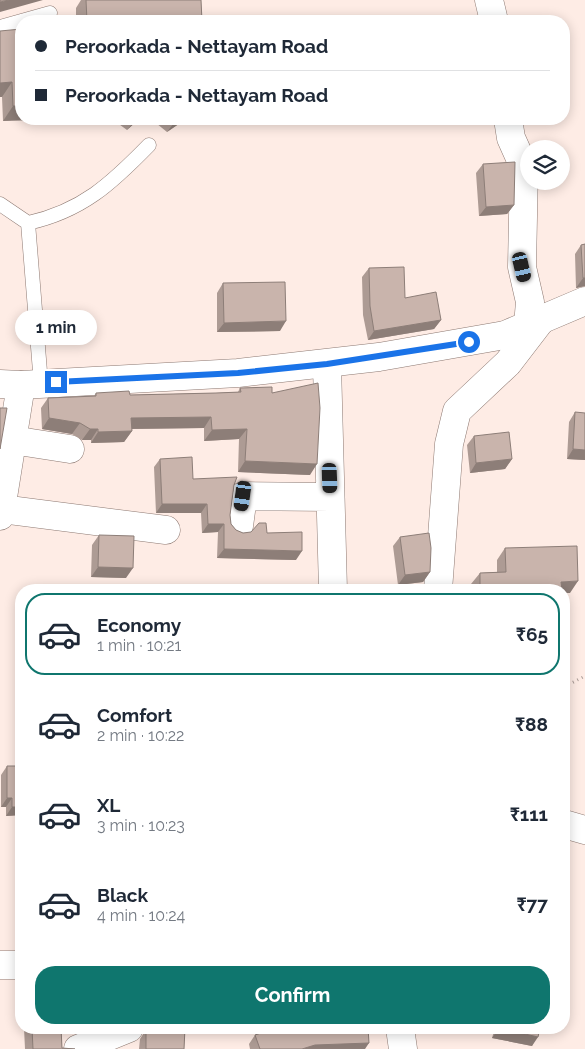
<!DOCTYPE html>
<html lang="en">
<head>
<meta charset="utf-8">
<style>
	:root { --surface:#fff; --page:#f6f6f7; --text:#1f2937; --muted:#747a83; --line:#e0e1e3; --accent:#0f766e }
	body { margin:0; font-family:Raleway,sans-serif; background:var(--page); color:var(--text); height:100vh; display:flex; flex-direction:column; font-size:19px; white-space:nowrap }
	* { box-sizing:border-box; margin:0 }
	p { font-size:16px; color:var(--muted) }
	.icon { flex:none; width:28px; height:28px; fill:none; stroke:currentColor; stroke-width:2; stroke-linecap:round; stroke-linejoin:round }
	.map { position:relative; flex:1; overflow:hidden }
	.details { position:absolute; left:15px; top:584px; width:555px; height:450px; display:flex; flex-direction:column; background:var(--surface); border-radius:20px; box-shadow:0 2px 12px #0003 }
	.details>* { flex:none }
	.hud { position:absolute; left:15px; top:15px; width:555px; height:110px; border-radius:20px; box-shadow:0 2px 12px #0003; display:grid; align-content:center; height:110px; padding:0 20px; background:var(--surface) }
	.fabs { position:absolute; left:520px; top:140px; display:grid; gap:10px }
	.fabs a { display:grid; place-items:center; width:50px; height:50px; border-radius:50%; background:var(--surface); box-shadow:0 2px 12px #0003; font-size:25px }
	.end { position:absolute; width:22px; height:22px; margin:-11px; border:6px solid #1a73e8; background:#fff; box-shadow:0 0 0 2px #fff }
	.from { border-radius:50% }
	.bubble { position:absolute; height:35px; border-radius:18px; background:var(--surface); box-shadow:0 2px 12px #0003; font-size:16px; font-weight:700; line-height:35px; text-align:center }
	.car { position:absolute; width:15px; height:30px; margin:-15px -8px; border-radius:6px; box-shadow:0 0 4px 1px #0007; background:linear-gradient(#222 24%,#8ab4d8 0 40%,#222 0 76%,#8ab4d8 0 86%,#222 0) }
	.hud b { display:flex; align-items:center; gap:18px; height:48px; font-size:19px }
	.hud b+b { border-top:1px solid var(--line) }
	.hud i { width:12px; height:12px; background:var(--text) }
	ul { padding:9px 0 0; list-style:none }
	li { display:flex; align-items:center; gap:15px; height:82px; margin:0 10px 8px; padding:0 10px; border:2px solid transparent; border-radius:20px }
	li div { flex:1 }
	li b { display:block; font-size:19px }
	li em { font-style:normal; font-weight:700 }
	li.on { border-color:var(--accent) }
	li>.icon { width:45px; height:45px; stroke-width:1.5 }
	.action { display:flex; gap:10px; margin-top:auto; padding:10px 20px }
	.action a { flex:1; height:58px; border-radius:20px; background:var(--accent); color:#fff; font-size:20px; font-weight:700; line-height:58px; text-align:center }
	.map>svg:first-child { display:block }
</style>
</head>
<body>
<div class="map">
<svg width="585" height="1049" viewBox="0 0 585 1049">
	<rect width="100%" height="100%" fill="#feece5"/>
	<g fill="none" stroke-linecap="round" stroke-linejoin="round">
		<g stroke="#8d7972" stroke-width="15">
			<path id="service" d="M0 27 50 13
				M0 204 28 223 41 384
				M28 223C82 211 111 184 149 145"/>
		</g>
		<g stroke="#8d7972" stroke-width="29">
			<path id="minor" d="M489 0 494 21
				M508 119 511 138 524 167 522 267 530 302 528 325
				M327 365 333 590
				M12 440 70 449
				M1 509 166 530
				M0 516 21 385
				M239 526 243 496 330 497
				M438 590 449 444 457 411 508 363 541 320
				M564 824 585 830
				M0 965H21
				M400 1028 403 1049
				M78 1049 129 1028"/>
		</g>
		<g stroke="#8d7972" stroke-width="29">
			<path id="tertiary" d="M0 384 21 385 238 373 379 357 505 335 585 301"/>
		</g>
		<path stroke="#aa9c97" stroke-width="3" stroke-dasharray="1 4" stroke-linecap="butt" d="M564 687 585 676"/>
		<use href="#service" stroke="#fff" stroke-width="14"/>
		<use href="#minor" stroke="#fff" stroke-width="28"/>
		<use href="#tertiary" stroke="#fff" stroke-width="28"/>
	</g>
	<path fill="#ad9b94" d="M81 0H201L202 21H76V8Z
		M0 31 21 119 3 121 2 97H0Z
		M112 119H139L127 130Z
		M151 119H186L167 132Z
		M483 164 514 205 507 214 479 216 476 173Z
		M585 244V286L576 288 575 254 581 245Z
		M369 268 405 298 441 320 434 329 368 340 363 315 362 277Z
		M223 283 280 331 217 332V293Z
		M240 388 272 393 310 475 238 472 239 439 204 441V428L132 429V431L124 442 91 443V440H82L72 434 42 429 41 408 48 398 94 396 96 393 130 395 216 393 238 392Z
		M575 412 585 460 567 459 569 422Z
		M474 436 512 459 505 469 470 473 467 445Z
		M160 459 193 479 234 485 230 515 231 524 236 530 243 533H267L296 560 217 558 218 532 202 533 201 513H156L154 467Z
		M99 535 126 578 91 577 92 545Z
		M400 537 430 572 423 582 398 585 393 546Z
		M505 548 570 593 564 590H471V584L480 573 497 572V560Z
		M7 766H21V815L6 816V807H1V775Z
		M24 1028H61L62 1048 75 1049H25Z
		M147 1028H185L184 1049H139L140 1039Z
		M257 1028H368L365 1049H250L249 1044 255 1035 257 1034Z
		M495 1028H540L532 1046 492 1038Z"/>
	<path fill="#8d7e78" d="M9 0H43L0 12V2Z
		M12 82 2 97H0V83Z
		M13 106H21V119H75L3 121Z
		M136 119H139L127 130Z
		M177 119H186L167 132Z
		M514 205 507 214 479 216 486 207Z
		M583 278H585V286L576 288Z
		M441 320 434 329 368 340 374 331Z
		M286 321 280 331 217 332 224 323Z
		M211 417 204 428 123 429 131 418Z
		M49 418 80 423 72 434 42 429Z
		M90 429H98L91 440H82Z
		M247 429 239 439 204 441 212 430Z
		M132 431 124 442 91 443 98 432Z
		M573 449 585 450V460L567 459Z
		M512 459 505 469 470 473 476 463Z
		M245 461 317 464 310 475 238 472Z
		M162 504H207L201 513H156Z
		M208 524H224L218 532 202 533Z
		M224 549 302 551 296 560 217 558Z
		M98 567 133 568 126 578 91 577Z
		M430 572 423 582 398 585 405 575Z
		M578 581 570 593H564V590H555L561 582Z
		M7 798H12L6 807H1Z
		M12 807H21V815L6 816Z
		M499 1028 538 1037 532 1046 492 1038Z
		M369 1043 365 1049H302L315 1045Z"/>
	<path fill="#c9b4ac" stroke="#8d7e78" d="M0 0H9L0 2Z
		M86 0H201L202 21H87Z
		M21 29V106H13L12 82 0 83V31Z
		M515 162 514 205 486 207 483 164Z
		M585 244V278H583L581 245Z
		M404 267 405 298 436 292 441 320 374 331 370 306 369 268Z
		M285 282 286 321 224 323 223 283Z
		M318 383 320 408 317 464 245 461 247 429 212 430 211 417 131 418 132 431 98 432V429H90L80 423 49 418 48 398 96 396V393L129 391 130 395 216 393 241 392 240 388 272 387V393Z
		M0 408H7L0 449Z
		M575 412 585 413V450L573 449Z
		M509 432 512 459 476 463 474 436Z
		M192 457 193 479 237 477 234 485 230 515 231 524 236 530 243 533 251 532 259 523H266L267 533 302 532V551L224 549V524H208L207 504H162L160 459Z
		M429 533 431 548 430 572 405 575 400 537Z
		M99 535 134 536 133 568 98 567Z
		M577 546 578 581 561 582 562 590H480V573L506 572 505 548Z
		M7 766H21V807H12V798H7Z
		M32 1028H61L62 1048 75 1049H33Z
		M147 1028H185L184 1049H146V1029Z
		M264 1028H368L369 1043 315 1045 302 1049H260L255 1035 264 1032Z
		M499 1028H540L538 1037Z"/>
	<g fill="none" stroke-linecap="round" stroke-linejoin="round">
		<path stroke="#1a73e8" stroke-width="6" d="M56 382 238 373 327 364 469 342"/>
	</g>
</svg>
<div class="fabs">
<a><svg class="icon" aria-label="layers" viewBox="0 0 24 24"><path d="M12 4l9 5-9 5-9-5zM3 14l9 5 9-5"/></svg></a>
</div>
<i class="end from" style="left:469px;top:342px"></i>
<i class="end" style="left:56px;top:382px"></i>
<div class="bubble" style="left:15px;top:310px;width:82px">1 min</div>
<i class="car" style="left:522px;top:267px;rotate:167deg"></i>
<i class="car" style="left:330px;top:478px;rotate:178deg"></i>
<i class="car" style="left:243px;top:496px;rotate:188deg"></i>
<div class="hud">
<b><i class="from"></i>Peroorkada - Nettayam Road</b>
<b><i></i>Peroorkada - Nettayam Road</b>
</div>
<section class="details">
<ul>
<li class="on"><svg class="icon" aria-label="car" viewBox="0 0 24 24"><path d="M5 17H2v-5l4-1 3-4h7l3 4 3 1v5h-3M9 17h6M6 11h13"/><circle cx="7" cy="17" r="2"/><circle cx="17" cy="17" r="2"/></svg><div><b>Economy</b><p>1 min · 10:21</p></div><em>₹65</em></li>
<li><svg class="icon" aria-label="car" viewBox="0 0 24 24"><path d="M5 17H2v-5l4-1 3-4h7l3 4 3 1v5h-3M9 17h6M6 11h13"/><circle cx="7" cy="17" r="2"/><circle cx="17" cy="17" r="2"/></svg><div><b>Comfort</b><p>2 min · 10:22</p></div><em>₹88</em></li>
<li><svg class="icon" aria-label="car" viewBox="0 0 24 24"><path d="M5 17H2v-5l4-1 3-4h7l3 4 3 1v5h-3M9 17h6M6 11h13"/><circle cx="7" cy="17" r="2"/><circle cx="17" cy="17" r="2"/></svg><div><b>XL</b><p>3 min · 10:23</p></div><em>₹111</em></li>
<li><svg class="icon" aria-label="car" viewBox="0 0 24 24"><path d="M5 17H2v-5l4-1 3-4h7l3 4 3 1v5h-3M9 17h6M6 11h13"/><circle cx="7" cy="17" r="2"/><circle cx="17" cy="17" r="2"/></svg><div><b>Black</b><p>4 min · 10:24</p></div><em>₹77</em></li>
</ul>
<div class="action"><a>Confirm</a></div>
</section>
</div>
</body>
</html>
